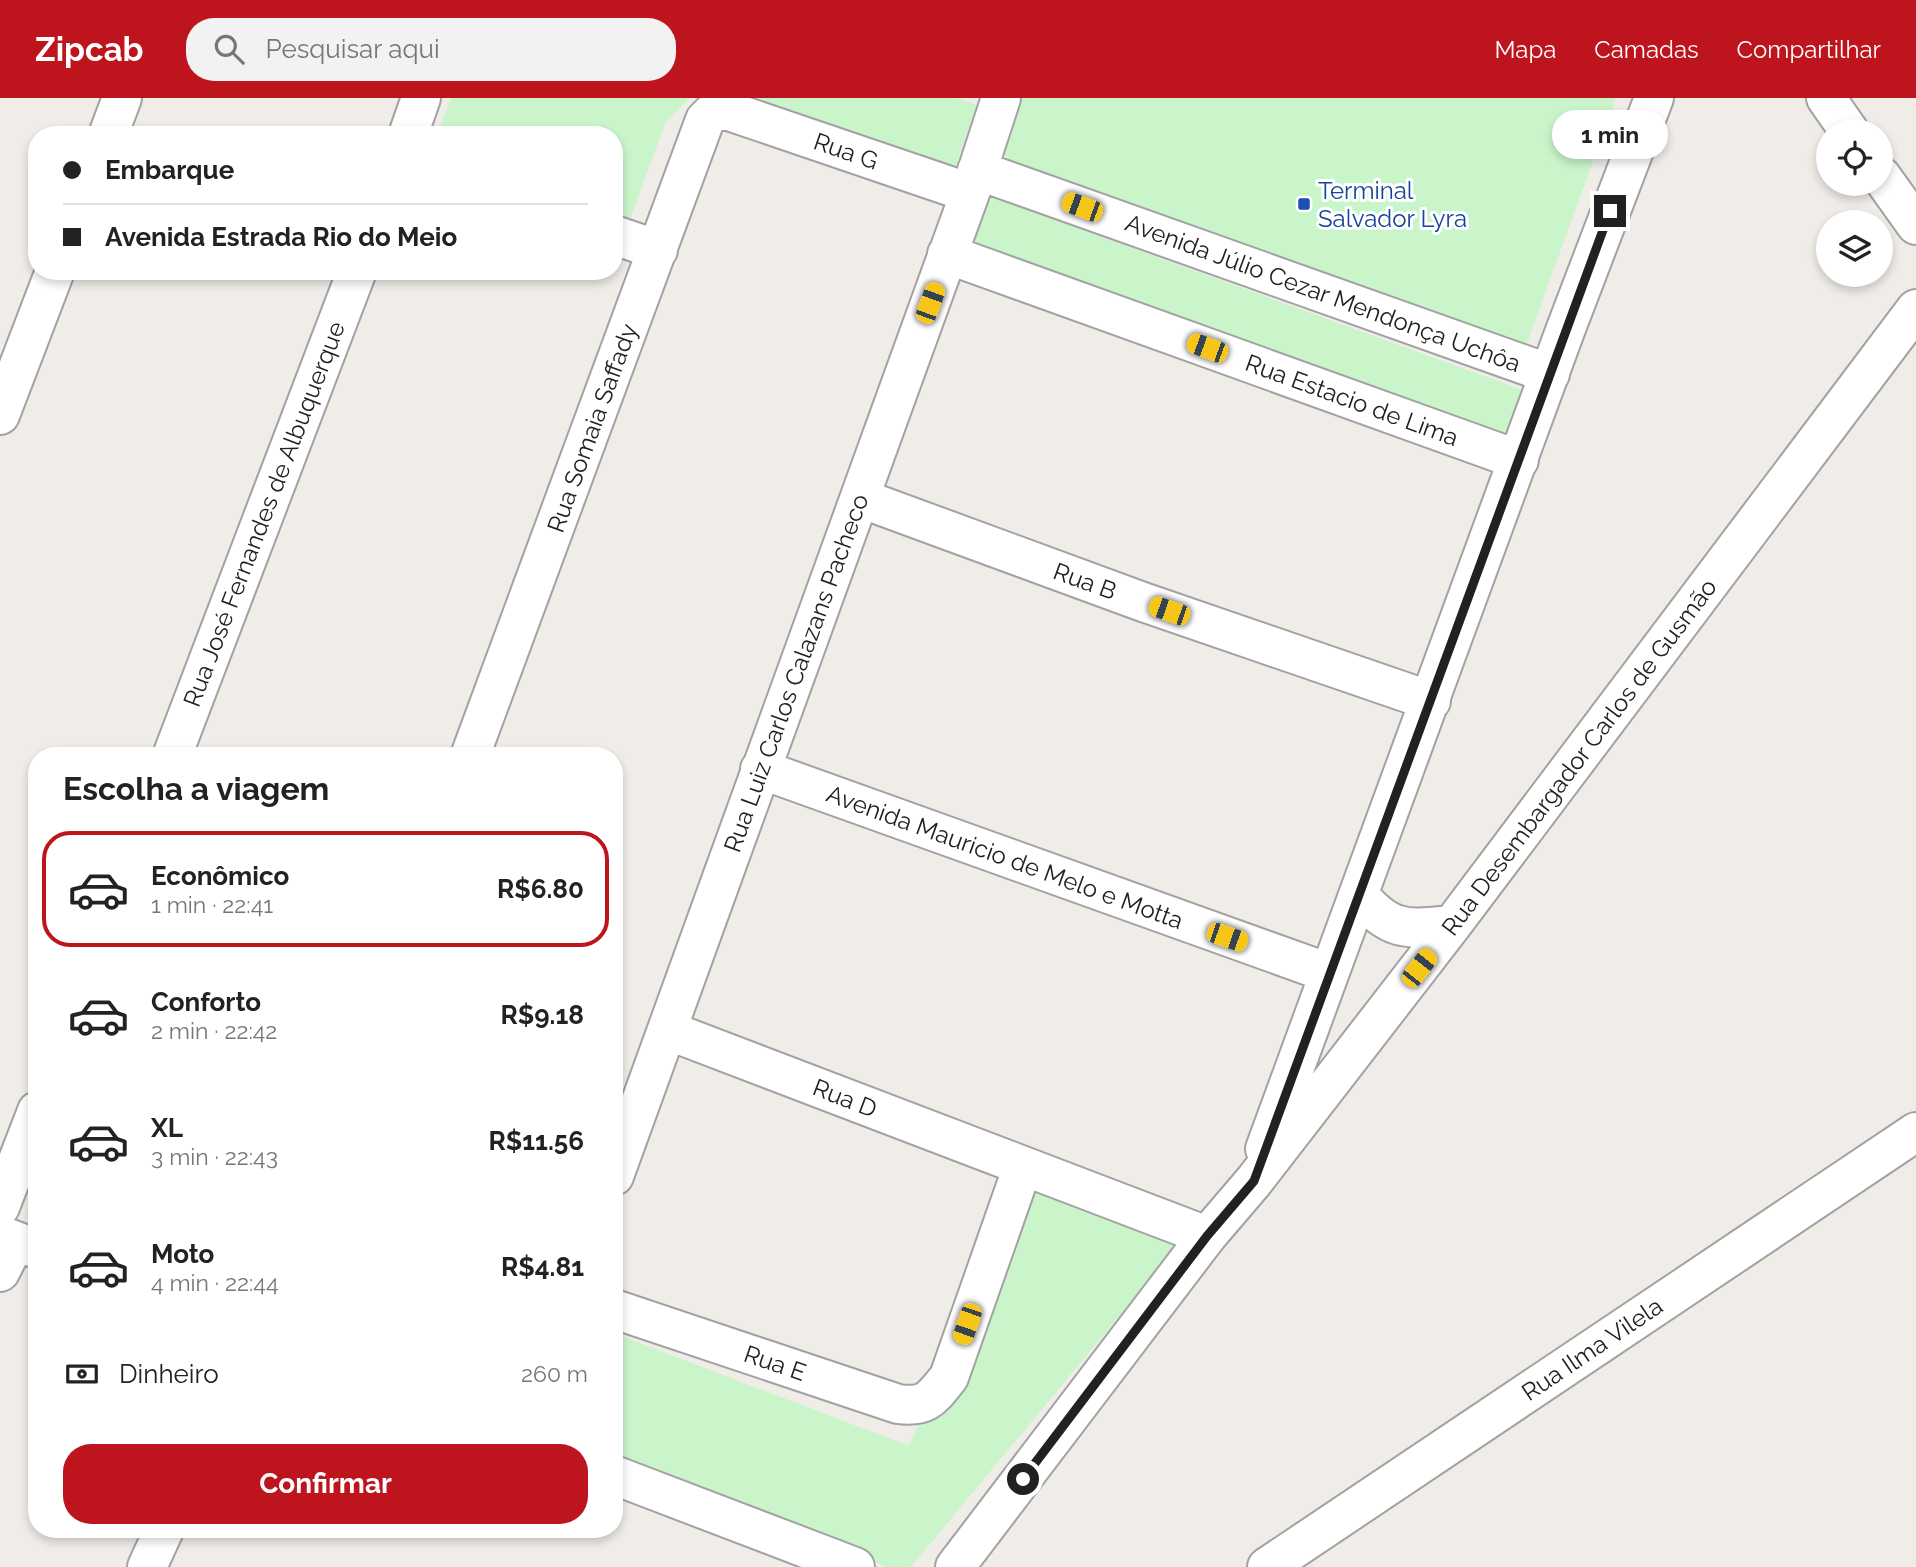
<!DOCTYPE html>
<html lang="pt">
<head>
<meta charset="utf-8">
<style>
	:root { --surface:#fff; --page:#f2f2f2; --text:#222; --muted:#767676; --line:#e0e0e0; --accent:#bd141e }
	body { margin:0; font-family:Raleway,sans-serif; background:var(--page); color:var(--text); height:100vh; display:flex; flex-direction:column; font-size:26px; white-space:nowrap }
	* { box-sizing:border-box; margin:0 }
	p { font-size:23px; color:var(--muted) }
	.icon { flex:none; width:38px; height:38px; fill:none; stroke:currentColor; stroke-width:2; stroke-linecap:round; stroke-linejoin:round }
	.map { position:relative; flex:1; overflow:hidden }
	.panel { position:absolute; left:28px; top:649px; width:595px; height:791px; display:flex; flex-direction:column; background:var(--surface); border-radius:28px; box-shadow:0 4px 10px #0003 }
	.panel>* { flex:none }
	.top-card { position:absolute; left:28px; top:28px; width:595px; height:154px; border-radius:28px; box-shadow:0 4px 10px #0003; display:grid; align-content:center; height:154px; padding:0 35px; background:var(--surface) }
	.fabs { position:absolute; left:1816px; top:21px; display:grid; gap:14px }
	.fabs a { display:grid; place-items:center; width:77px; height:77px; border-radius:50%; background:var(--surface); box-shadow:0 4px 10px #0003; font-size:35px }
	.end { position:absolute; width:32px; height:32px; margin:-16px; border:9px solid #212121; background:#fff; box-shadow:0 0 0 4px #fff }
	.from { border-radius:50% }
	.bubble { position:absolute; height:49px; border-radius:24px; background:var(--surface); box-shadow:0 4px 10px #0003; font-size:23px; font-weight:700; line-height:49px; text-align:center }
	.car { position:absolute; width:21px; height:42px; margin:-21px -10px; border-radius:9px; box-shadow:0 0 5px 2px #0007; background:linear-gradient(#f5c518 24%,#345 0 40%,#f5c518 0 76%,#345 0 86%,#f5c518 0) }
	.top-card b { display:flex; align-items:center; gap:24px; height:66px; font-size:26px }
	.top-card b+b { border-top:2px solid var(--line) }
	.top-card i { width:18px; height:18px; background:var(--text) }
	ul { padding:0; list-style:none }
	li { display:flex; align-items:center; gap:21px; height:116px; margin:0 14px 10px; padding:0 21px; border:4px solid transparent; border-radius:28px }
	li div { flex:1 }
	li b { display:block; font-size:26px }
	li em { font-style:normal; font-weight:700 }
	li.active { border-color:var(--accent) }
	li>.icon { width:63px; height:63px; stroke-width:1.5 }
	h2 { padding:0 35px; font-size:32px; line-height:84px }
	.pay { display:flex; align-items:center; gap:18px; height:77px; padding:0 35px; font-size:26px }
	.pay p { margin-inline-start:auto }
	.primary-button { display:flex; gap:14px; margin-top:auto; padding:14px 35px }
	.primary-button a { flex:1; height:80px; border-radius:28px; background:var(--accent); color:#fff; font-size:28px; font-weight:700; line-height:80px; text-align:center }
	header { display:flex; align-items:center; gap:42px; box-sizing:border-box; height:98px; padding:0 35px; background:var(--accent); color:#fff }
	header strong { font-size:33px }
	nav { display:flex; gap:38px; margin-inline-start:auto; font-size:24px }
	.search { width:490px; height:63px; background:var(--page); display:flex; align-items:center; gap:18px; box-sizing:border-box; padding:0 24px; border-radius:28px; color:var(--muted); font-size:26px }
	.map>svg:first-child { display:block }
</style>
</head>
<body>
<header>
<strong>Zipcab</strong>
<div class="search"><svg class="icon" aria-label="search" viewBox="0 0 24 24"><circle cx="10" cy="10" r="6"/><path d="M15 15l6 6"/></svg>Pesquisar aqui</div>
<nav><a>Mapa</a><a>Camadas</a><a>Compartilhar</a></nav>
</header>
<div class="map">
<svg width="1916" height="1469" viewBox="0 0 1916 1469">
	<rect width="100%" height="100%" fill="#f0ede8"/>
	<path fill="#caf5cb" d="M451 0H690L666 23 624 138 614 134V37H437Z
		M748 0H957L977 7 953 74Z
		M1008 0H1616L1522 259 985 60Z
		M981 95 1528 294 1510 344 963 145Z
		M1036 1083 1179 1146 911 1469H887L614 1369V1235L909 1348 970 1210Z"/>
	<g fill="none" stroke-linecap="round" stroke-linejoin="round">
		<g stroke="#a2a2a2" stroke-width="42">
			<path id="minor" d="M1826 0 1849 33
				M108 37 122 0
				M408 37 421 0
				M977 72 1550 276
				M1881 78 1916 127
				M614 137 658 152
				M947 156 1519 362
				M0 317 55 173
				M860 400 1143 504 1431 603
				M172 658 357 173
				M470 658 705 22 713 14 723 11 970 95
				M760 671 1329 875
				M1359 797C1391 835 1407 831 1452 827
				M667 932 1207 1138
				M1265 1051 1565 233 1654 0
				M614 1078 970 95 1001 0
				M0 1109 37 1013
				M0 1137 37 1151
				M0 1174 16 1143
				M614 1211 898 1306C927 1310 932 1300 949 1279L1023 1068
				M614 1377 855 1469
				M147 1469 164 1432
				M955 1469 1207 1138 1254 1083 1452 827 1916 211
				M1267 1469 1916 1034"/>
		</g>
		<use href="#minor" stroke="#fff" stroke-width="38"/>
	</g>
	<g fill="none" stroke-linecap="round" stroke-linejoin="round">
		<path stroke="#212121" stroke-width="9" d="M1023 1381 1207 1138 1254 1083 1610 113"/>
	</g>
	<rect fill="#1a4fb4" stroke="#fff" stroke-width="2.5" x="1297" y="99" width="14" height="14" rx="3.5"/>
	<g text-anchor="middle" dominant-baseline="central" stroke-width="6" stroke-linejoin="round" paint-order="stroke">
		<g font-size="24" fill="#212121" stroke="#fff">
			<text transform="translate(846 53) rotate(19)">Rua G</text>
			<text transform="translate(1323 195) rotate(20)">Avenida Júlio Cezar Mendonça Uchôa</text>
			<text transform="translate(1352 302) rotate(20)">Rua Estacio de Lima</text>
			<text transform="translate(592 330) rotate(-70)">Rua Somaia Saffady</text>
			<text transform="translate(264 416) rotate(-69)">Rua José Fernandes de Albuquerque</text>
			<text transform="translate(1085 483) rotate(20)">Rua B</text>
			<text transform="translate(796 575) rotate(-70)">Rua Luiz Carlos Calazans Pacheco</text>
			<text transform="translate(1579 659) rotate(-53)">Rua Desembargador Carlos de Gusmão</text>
			<text transform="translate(1005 759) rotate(20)">Avenida Mauricio de Melo e Motta</text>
			<text transform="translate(845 1000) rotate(21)">Rua D</text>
			<text transform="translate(1592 1251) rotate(-34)">Rua Ilma Vilela</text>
			<text transform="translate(775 1265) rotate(19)">Rua E</text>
		</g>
		<g font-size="24" fill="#164399" stroke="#fff" text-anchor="start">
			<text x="1318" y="92">Terminal<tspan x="1318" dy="28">Salvador Lyra</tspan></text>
		</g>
	</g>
</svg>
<div class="fabs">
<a><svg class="icon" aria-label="locate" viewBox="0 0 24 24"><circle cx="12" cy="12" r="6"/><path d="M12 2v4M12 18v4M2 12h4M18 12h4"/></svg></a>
<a><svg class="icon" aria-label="layers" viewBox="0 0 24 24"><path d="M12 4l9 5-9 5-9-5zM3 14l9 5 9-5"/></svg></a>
</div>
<i class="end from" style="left:1023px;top:1381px"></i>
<i class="end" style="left:1610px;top:113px"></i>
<div class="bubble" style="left:1552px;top:12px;width:116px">1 min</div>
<i class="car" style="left:1082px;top:109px;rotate:290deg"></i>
<i class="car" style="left:930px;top:205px;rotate:20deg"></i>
<i class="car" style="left:1207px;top:250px;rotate:290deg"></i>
<i class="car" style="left:1169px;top:513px;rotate:289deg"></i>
<i class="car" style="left:1227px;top:839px;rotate:109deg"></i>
<i class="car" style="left:1419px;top:870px;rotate:38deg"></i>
<i class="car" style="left:967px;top:1226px;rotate:199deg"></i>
<div class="top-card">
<b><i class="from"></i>Embarque</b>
<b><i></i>Avenida Estrada Rio do Meio</b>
</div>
<section class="panel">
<h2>Escolha a viagem</h2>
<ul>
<li class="active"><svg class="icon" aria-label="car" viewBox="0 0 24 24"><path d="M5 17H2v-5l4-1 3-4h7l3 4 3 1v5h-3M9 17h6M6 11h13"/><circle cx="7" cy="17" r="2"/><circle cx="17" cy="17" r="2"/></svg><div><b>Econômico</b><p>1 min · 22:41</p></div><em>R$6.80</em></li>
<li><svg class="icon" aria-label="car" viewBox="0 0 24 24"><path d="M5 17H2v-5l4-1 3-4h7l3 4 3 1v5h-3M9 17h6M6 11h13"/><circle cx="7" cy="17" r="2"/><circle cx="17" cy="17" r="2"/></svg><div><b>Conforto</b><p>2 min · 22:42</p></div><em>R$9.18</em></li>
<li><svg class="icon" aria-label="car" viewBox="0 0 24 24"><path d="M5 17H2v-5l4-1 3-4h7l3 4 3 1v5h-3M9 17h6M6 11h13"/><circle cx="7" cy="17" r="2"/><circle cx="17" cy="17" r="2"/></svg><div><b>XL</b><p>3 min · 22:43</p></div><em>R$11.56</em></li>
<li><svg class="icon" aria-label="car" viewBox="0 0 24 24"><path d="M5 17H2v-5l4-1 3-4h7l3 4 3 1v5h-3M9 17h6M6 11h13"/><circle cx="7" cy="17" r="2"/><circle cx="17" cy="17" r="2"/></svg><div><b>Moto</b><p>4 min · 22:44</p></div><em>R$4.81</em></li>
</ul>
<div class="pay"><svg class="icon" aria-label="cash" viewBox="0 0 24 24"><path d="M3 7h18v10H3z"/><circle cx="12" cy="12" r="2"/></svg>Dinheiro<p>260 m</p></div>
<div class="primary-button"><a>Confirmar</a></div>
</section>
</div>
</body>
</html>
